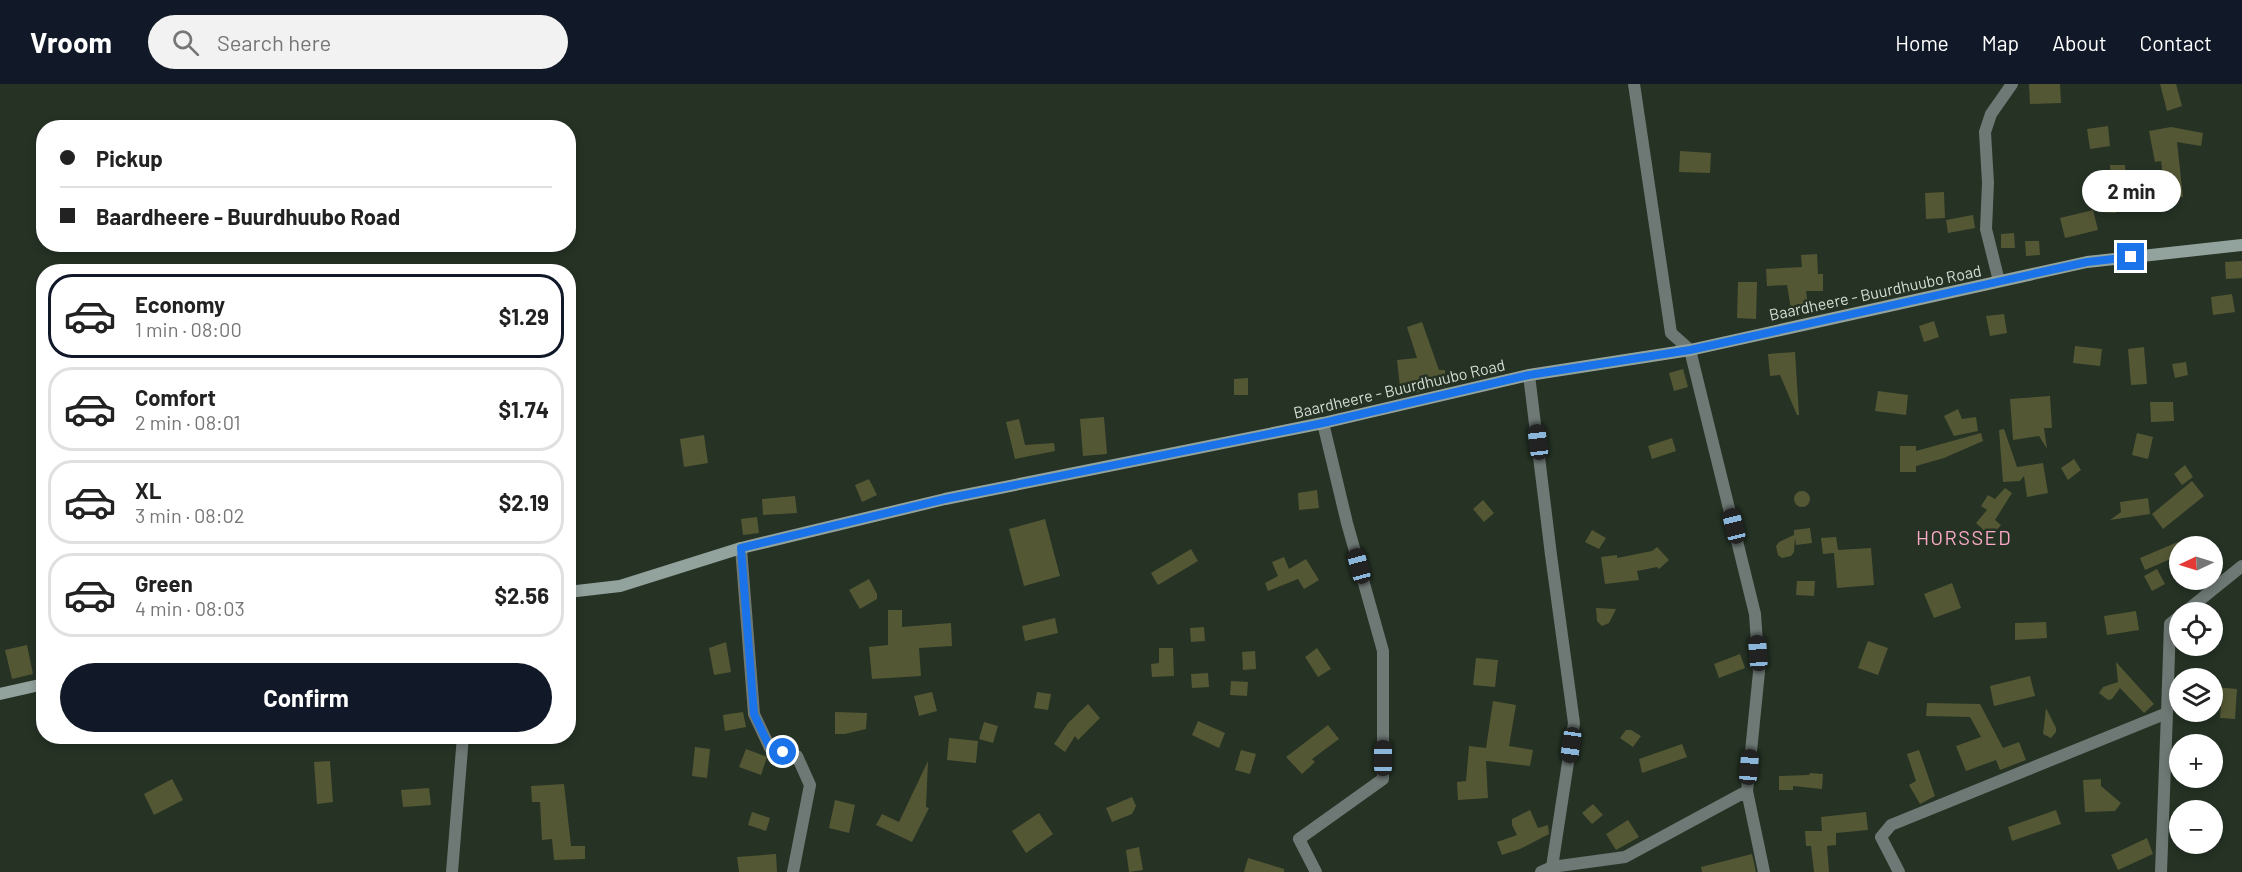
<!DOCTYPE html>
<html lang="en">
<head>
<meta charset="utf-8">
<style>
	:root { --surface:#fff; --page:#f2f2f2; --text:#222; --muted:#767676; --line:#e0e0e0; --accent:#111827 }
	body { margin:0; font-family:Barlow,sans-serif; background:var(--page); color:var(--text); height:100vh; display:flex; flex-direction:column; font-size:22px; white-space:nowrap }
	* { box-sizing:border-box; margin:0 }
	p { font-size:20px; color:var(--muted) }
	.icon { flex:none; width:33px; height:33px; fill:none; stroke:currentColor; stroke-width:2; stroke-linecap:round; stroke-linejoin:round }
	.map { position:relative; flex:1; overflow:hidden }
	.drawer { position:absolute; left:36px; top:180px; width:540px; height:480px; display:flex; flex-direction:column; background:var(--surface); border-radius:24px; box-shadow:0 3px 9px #0003 }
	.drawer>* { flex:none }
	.top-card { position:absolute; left:36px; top:36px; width:540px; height:132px; border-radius:24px; box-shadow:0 3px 9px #0003; display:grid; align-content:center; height:132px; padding:0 24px; background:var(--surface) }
	.needle { width:39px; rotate:266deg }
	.fabs { position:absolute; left:2169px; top:452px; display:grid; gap:12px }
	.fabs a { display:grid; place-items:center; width:54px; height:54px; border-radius:50%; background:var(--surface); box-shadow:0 3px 9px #0003; font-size:30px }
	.end { position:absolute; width:27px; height:27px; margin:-14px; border:8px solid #1a73e8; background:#fff; box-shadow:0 0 0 3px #fff }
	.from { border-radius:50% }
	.bubble { position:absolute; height:42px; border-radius:21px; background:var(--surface); box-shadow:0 3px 9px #0003; font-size:20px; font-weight:700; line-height:42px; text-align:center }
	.car { position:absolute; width:18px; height:36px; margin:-18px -9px; border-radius:8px; box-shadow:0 0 4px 2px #0007; background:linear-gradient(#222 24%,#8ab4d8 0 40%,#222 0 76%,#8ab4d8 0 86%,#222 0) }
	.top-card b { display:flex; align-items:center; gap:21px; height:57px; font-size:22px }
	.top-card b+b { border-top:2px solid var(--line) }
	.top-card i { width:15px; height:15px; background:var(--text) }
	ul { padding:10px 0 0; list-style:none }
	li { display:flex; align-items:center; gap:18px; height:84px; margin:0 12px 9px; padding:0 12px; border:3px solid var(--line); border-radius:24px }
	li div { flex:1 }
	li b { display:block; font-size:22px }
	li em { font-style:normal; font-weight:700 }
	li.selected { border-color:var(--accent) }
	li>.icon { width:54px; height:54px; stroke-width:1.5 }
	.button { display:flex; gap:12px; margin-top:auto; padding:12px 24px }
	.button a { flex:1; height:69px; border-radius:36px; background:var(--accent); color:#fff; font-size:24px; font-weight:700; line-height:69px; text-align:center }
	header { display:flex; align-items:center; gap:36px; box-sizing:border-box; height:84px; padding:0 30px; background:var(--accent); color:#fff }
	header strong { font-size:28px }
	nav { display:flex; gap:33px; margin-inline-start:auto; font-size:21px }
	.search { width:420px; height:54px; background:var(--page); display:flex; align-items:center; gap:15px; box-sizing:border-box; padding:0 21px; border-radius:33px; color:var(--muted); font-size:22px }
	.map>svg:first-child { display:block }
</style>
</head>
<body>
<header>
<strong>Vroom</strong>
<div class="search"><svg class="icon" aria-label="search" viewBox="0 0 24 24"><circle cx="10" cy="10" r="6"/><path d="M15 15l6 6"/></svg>Search here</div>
<nav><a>Home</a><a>Map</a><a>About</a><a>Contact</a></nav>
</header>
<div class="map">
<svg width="2242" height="788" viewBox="0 0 2242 788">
	<rect width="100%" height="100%" fill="#253224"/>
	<path fill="#545734" d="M2029 0H2060L2061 19 2030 20Z
		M2160 0H2176L2182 22 2167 27Z
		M2108 42 2110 62 2090 65 2087 45Z
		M2171 43 2203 49 2201 62 2177 58 2183 113 2166 115 2161 77 2155 78 2149 47Z
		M1680 67 1711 69 1710 89 1679 88Z
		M2110 81H2125L2127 105 2111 106Z
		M2100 107 2116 108V129L2099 128Z
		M1944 108 1945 134 1926 135 1925 109Z
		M2093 126 2098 146 2065 154 2060 134Z
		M1973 131 1975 144 1948 149 1946 136Z
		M2014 149 2015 164H2001V150Z
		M2025 157H2039L2040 171 2026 172Z
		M1817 170 1818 190H1823V207H1806L1808 222 1791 225 1787 201 1767 202 1766 185 1802 183 1801 171Z
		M2242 177V194L2226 195 2225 178Z
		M1738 198H1757L1756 235 1737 234Z
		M2232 210 2235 228 2213 231 2211 213Z
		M2004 230 2007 249 1990 252 1986 232Z
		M1934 237 1939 253 1924 258 1919 242Z
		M1422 238 1439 286H1445L1446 302 1401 312 1397 276 1417 274 1407 243Z
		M2075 262 2102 265 2100 282 2073 279Z
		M2144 263 2147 300 2131 301 2128 265Z
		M1795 268 1799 331H1797L1780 291 1770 292 1768 270Z
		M2186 278 2188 291 2175 294 2172 280Z
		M1683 285 1688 303 1674 307 1669 289Z
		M1248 294V311H1234V295Z
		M1878 307 1908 311 1906 331 1875 327Z
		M2050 312 2052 344H2044L2047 365 2039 352 2013 356 2010 315Z
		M2150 318H2173L2174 337 2151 338Z
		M1958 325 1962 335 1976 333 1978 347 1954 352 1944 332Z
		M1104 333 1107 370 1083 372 1080 335Z
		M1019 335 1025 361 1054 359 1055 367 1015 375 1006 338Z
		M2004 345 2017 383 2043 379 2048 409 2027 413 2024 392 2020 397 2003 398 1999 346Z
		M1981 349 1983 357 1944 374 1916 382V388H1900V362H1916V367Z
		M2137 349 2153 353 2148 375 2132 371Z
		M704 351 708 379 684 383 680 355Z
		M1672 354 1676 367 1652 375 1648 362Z
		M2074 375 2081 386 2068 396 2061 384Z
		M2185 381 2193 393 2182 401 2174 390Z
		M869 395 877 411 862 418 855 401Z
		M2192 397 2204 412 2163 445 2152 430Z
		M2005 404 2012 409 1995 436 2001 441 1991 453 1976 439 1987 426 1981 422 1988 411 1995 415Z
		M1317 406 1319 424 1299 426 1298 409Z
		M1794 415a8 8 0 1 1 16 0a8 8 0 1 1-16 0Z
		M795 412 797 429 763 431 762 415Z
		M2148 414 2150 430 2110 436 2121 428 2120 418Z
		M1483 416 1494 429 1484 438 1473 425Z
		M757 433 759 449 743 451 741 435Z
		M1045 435 1060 492 1024 502 1009 445Z
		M1810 444 1812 459 1796 461 1795 454 1794 468 1791 472 1782 474 1778 471 1776 462 1779 458 1794 451V446Z
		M1592 446 1606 454 1599 465 1585 458Z
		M1836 453 1838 466 1871 464 1874 501 1837 504 1834 469 1823 470 1821 454Z
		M2180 457V471L2145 486 2140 474Z
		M1657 463 1669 476 1659 485 1657 483 1637 487 1639 496 1605 500 1601 473 1617 471V474L1652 467Z
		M1191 465 1198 477 1158 501 1151 489Z
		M1284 473 1289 485 1306 475 1319 496 1304 505 1298 495 1268 507 1265 499 1278 492 1272 478Z
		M2157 485 2165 500 2152 507 2144 492Z
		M869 495 877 510V515L860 525 849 506Z
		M1797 497H1815L1814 512 1796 511Z
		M1952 499 1961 524 1934 534 1924 510Z
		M1596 524 1616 525 1609 539 1602 542 1597 537Z
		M888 526H902V543L951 539 952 562 919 564 921 592 872 595 869 563 888 561Z
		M2136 527 2139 546 2107 551 2104 532Z
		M1055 534 1058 549 1025 557 1022 542Z
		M2046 538 2047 554 2015 556V539Z
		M1204 543 1205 557 1191 558 1190 544Z
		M1868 557 1888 564 1878 591 1858 584Z
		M726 558 731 588 714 591 709 564Z
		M27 561 33 590 12 595 5 566Z
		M1159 564H1173L1174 592 1152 593 1151 580 1159 579Z
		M1317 564 1331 585 1318 593 1305 573Z
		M1255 567 1256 585 1243 586 1242 568Z
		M1740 570 1745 584 1719 594 1714 580Z
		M1476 574 1498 576 1495 603 1473 601Z
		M2116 578 2154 620 2144 629 2120 604 2112 615 2108 616 2099 609 2103 603 2118 598Z
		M1208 589 1209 603 1192 604 1191 590Z
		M2030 592 2035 612 1994 622 1990 602Z
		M1231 597 1248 598 1247 612 1230 611Z
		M2215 603 2237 605 2235 635 2220 634 2221 622H2214Z
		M932 608 937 627 919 632 914 612Z
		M1037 608 1051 610 1048 626 1034 624Z
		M1493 617 1516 621 1509 662 1533 666 1530 682 1486 677 1488 714 1458 716 1457 698 1466 697 1469 662 1486 664Z
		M1927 619 1980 620 2003 664 2019 658 2026 676 2000 686 1996 676 1966 687 1956 662 1981 653 1970 633 1926 632Z
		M1088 620 1100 634 1078 656 1075 652 1065 668 1054 660 1068 639Z
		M2046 624 2056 644V648L2051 654 2043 650Z
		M743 628 746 643 725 647 723 631Z
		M835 628 867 629 866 645 845 650H835Z
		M1198 637 1225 649 1219 664 1192 651Z
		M984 638 998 642 993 659 979 655Z
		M1328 641 1339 655 1312 675 1315 678 1302 690 1286 673Z
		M1626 646H1631L1641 652 1633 663 1620 654Z
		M949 654 978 657 976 679 947 676Z
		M1682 660 1687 673 1642 689 1639 675Z
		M695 663 710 665 707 694 692 692Z
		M746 665 767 673 761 691 739 683Z
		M1241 666 1256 670 1250 690 1235 686Z
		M1919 666 1935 712 1920 720 1909 701 1916 697 1907 670Z
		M330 677 333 718 317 720 314 678Z
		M928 677 926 723 929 724 912 758 876 741 882 730 899 738Z
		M1810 689 1823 690 1822 705 1793 702V706H1779V692L1809 691Z
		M172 695 183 716 154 731 144 710Z
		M2101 695V702L2121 719 2115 727 2085 728 2083 696Z
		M564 700 571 762H585V775L554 776 552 755 542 756 540 718H532L531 702Z
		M429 704 431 721 403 723 401 706Z
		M1132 713 1136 722 1132 730 1112 738 1106 724Z
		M835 716 855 721 849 749 829 744Z
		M1593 720 1603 731 1592 740 1582 729Z
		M1530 726 1538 744 1548 741 1549 750 1520 765 1502 771 1497 758 1517 751 1512 741V735Z
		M2056 726 2061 740 2012 757 2008 743Z
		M752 728 770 734 766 747 748 741Z
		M1866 728 1868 746 1836 749V761L1827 762 1829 788H1814L1811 762H1806L1805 747H1822L1821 733Z
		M1039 729 1053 750 1026 769 1012 747Z
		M1628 736 1639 753 1616 766 1606 750Z
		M2147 754 2153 770 2118 786 2111 771Z
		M1139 763 1143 786 1129 788 1126 766Z
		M776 770 777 788H739L737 773Z
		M1752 770 1756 788H1702L1701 783Z
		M1248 774 1284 785V788H1244Z"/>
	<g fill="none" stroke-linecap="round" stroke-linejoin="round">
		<path stroke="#6e7874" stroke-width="12" d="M1634 0 1671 249 1690 266 1755 530 1759 588 1747 707 1764 788
			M1999 197 1986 145 1988 99 1985 48 1991 30 2012 0
			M1529 291 1551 471 1574 639 1552 783
			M741 464 754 630 770 664 797 672 810 701 793 788
			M2185 528 2242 482
			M452 788 463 652
			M1316 788 1299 755 1383 695V567L1347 439 1323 339
			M1541 788 1552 783 1625 773 1747 707
			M1899 788 1881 753 1891 741 2167 629 2170 540 2180 532
			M2161 788 2167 629"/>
		<path stroke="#92a29c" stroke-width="12" d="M568 508 620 502 741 464 945 415 1323 339 1529 291 1690 266 2087 178 2242 161
			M0 610 44 600"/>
	</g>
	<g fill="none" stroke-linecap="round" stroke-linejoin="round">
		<path stroke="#1a73e8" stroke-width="8" d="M783 668 770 664 754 630 741 464 945 415 1323 339 1529 291 1690 266 2087 178 2131 173"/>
	</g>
	<g text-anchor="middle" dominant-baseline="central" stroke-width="5" stroke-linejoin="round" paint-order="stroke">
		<g font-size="16" fill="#d5ddd4" stroke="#253224">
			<text transform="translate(1875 208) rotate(-12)">Baardheere - Buurdhuubo Road</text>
			<text transform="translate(1399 304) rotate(-13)">Baardheere - Buurdhuubo Road</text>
		</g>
		<g font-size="20" letter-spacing="1.5" fill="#faaac7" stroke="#253224">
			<text x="1964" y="453">HORSSED</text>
		</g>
	</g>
</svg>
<div class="fabs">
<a><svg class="needle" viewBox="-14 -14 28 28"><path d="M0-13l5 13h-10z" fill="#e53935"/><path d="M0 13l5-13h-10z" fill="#767676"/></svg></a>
<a><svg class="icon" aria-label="locate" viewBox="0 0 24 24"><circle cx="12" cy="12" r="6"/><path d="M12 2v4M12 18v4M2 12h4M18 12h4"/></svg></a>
<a><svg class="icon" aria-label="layers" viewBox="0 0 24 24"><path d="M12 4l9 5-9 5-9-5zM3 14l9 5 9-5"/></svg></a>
<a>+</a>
<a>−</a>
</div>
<i class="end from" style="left:783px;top:668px"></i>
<i class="end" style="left:2131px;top:173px"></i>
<div class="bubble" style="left:2082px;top:86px;width:99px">2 min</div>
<i class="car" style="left:1538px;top:358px;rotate:353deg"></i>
<i class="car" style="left:1734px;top:442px;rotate:346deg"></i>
<i class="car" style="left:1359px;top:482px;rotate:345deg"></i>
<i class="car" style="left:1758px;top:569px;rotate:356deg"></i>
<i class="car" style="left:1571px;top:661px;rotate:188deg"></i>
<i class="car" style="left:1383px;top:674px;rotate:0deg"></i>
<i class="car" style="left:1749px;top:683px;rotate:5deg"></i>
<div class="top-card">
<b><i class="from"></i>Pickup</b>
<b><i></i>Baardheere - Buurdhuubo Road</b>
</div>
<section class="drawer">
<ul>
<li class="selected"><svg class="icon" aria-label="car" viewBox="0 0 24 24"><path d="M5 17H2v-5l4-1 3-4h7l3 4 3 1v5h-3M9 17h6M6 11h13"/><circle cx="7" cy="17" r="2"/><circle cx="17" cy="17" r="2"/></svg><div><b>Economy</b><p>1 min · 08:00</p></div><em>$1.29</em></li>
<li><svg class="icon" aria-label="car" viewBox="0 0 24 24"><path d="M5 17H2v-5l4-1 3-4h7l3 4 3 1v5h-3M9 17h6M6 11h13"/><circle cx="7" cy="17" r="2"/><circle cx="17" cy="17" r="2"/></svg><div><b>Comfort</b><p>2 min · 08:01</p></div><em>$1.74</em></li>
<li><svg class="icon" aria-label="car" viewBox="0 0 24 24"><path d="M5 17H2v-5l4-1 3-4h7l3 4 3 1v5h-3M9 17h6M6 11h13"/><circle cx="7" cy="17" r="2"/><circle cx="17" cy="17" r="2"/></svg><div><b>XL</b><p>3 min · 08:02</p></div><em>$2.19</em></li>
<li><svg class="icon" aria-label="car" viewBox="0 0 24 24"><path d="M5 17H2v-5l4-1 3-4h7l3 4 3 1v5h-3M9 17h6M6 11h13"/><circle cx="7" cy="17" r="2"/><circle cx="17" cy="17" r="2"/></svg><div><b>Green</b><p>4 min · 08:03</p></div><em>$2.56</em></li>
</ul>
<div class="button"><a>Confirm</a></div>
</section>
</div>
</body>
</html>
